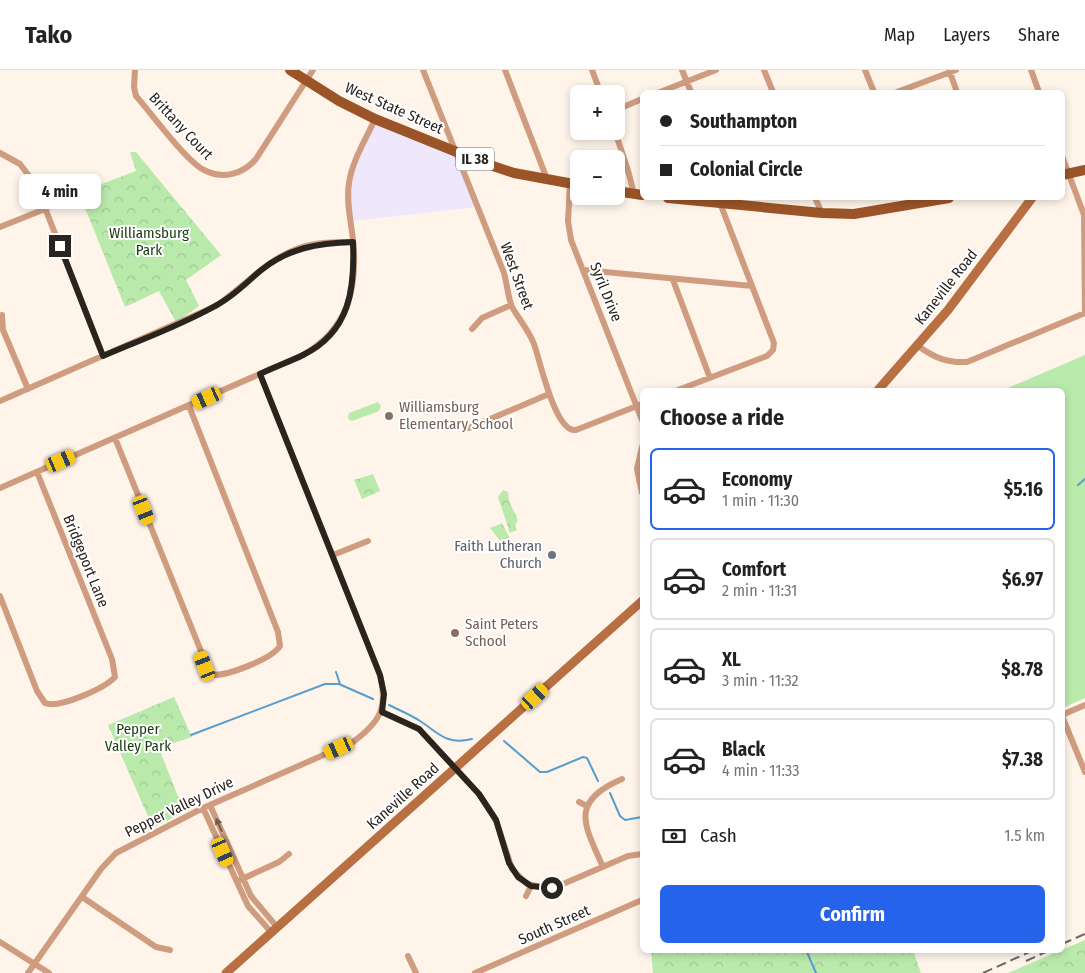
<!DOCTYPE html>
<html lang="en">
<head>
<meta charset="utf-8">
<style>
	:root { --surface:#fff; --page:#f2f2f2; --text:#222; --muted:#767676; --line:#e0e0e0; --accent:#2563eb }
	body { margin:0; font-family:"Fira Sans Condensed",sans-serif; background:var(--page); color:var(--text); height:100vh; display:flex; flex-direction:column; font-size:19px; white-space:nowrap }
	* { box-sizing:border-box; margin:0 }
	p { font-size:16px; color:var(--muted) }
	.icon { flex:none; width:28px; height:28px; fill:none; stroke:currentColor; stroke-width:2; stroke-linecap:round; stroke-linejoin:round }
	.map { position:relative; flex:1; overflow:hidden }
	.panel { position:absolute; left:640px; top:318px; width:425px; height:565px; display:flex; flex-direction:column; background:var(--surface); border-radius:8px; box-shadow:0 2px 8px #0003 }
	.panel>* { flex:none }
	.banner { position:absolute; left:640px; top:20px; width:425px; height:110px; border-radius:8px; box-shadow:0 2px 8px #0003; display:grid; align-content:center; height:110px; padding:0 20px; background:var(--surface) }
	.tools { position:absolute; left:570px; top:15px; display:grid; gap:10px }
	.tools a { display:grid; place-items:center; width:55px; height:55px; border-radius:8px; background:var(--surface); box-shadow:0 2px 8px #0003; font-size:25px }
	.end { position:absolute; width:22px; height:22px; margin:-11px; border:6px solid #2a241f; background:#fff; box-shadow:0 0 0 2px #fff }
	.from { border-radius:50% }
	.bubble { position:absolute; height:35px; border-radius:8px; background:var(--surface); box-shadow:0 2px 8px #0003; font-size:16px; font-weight:700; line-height:35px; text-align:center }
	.car { position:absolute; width:15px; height:30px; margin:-15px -8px; border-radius:6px; box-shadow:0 0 4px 1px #0007; background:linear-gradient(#f5c518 24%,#345 0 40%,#f5c518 0 76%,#345 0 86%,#f5c518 0) }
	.banner b { display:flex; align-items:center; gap:18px; height:48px; font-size:19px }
	.banner b+b { border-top:1px solid var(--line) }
	.banner i { width:12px; height:12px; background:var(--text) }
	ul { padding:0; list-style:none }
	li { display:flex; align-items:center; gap:15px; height:82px; margin:0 10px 8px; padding:0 10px; border:2px solid var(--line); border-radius:8px }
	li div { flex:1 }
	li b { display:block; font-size:19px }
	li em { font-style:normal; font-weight:700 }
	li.active { border-color:var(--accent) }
	li>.icon { width:45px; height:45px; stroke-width:1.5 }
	h2 { padding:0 20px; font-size:22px; line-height:60px }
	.pay { display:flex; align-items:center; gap:12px; height:55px; padding:0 20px; font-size:19px }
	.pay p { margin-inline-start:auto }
	.action { display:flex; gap:10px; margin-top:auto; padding:10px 20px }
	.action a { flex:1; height:58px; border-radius:8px; background:var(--accent); color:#fff; font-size:20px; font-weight:700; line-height:58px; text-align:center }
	header { display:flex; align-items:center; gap:30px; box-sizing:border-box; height:70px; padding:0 25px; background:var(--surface); border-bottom:1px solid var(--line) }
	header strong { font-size:24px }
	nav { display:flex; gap:28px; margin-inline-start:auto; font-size:18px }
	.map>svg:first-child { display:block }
</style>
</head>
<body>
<header>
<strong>Tako</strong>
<nav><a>Map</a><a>Layers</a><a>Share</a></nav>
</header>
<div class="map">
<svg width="1085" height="903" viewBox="0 0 1085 903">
	<defs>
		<pattern id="park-crowns" width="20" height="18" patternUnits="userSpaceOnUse" patternTransform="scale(1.25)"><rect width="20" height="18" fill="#b9eaac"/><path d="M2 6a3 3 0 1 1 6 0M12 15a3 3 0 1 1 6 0" fill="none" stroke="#9fc994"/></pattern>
	</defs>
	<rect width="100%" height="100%" fill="#fef4ea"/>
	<path fill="#efe8fd" d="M376 51 455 83 477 137 352 151 349 130 352 105Z"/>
	<path fill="#b9eaac" d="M1085 285V628L1063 638 1062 320H1003Z
		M378 332 381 336 379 341 352 351 348 349 349 343Z"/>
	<path fill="url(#park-crowns)" d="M130 82H136L221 185 186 210 199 236 176 252 159 221 125 237 81 128 49 140 46 135 136 101Z
		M373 404 380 421 362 429 354 410Z
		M503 420 508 422 509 431 518 450 515 455 517 460 510 463 498 427Z
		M502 453 514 477 511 484 490 458Z
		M174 627 192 667 159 678 184 742 153 758 108 655Z
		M1085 870V903H1008Z
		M651 880H913L921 903H653Z"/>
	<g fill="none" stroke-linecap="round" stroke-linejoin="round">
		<path stroke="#569ecf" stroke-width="2" d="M1078 415 1085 409
			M336 602 340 614
			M389 635C399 640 411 645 420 651 440 664 446 675 472 669
			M191 665 325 614H339L373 629
			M504 671 540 702H547L583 687 587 688 598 711
			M610 723 620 746 625 750 642 747
			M806 880 816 903"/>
		<path stroke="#cf9c7f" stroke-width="6" d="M135 0 134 17 136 26C152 44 186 91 204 100 223 110 243 104 256 89L313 0
			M423 0 504 203C507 214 508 227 512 237 519 249 529 261 534 274 540 290 555 363 576 360L642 334
			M505 0 547 109
			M592 0 601 24
			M682 0 691 22
			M764 0 773 22
			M865 0 874 22
			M949 0 957 22
			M1031 0 1039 22
			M660 22 716 0
			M897 22 956 0
			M616 40 642 29
			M615 61 629 104 634 124
			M0 83 20 94 36 115 103 286
			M1062 86 1084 145 1085 243
			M570 114 568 151 571 170 642 350
			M815 128 822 143
			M0 157 45 139
			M584 200 752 216
			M673 210 710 308
			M2 245 3 260 28 319
			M472 259 482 248 511 235
			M918 276C935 288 947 293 967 292L1085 243
			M678 320 767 286 773 280 774 273 720 133
			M0 331 216 236C244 217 267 189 299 178 317 172 335 172 353 172
			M469 358 549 324
			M115 368 209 601 214 605C229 605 272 589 280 576L278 562 189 336
			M642 377 637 399 642 423
			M0 418 303 285C348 259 358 219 353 170 351 151 346 132 349 113 352 91 366 69 375 49
			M333 485 368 471
			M0 526 37 621 45 633C59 639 105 618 115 607L112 589 37 402
			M382 642 419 659 479 724 496 750 512 799 527 814 540 817H556L628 786 642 784
			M1062 645 1085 635
			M1062 646 1085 702
			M579 732 587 736
			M210 735 251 826 277 857
			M203 738 248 836 271 862
			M603 797C584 754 569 732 622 709
			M240 810 279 792 289 784
			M526 826 531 816
			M82 827 156 877 170 880
			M0 872 49 903
			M408 886 416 903
			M28 903 101 799 116 783 203 738 353 672C380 652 388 638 380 605L260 304
			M475 903 642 830"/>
		<path stroke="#b86f42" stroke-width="9" d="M878 320 948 240 1032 128
			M226 903 642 531"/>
		<path stroke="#9b5427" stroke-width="10" d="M290 0 339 31 375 49 484 93 514 103 579 115
			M1062 105 1085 100
			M616 121 642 125
			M668 128 822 143 854 144 949 128"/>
		<path stroke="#706962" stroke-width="2" stroke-dasharray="10 5" stroke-linecap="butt" d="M1062 874 1085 864
			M1026 891 1050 880
			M983 903 1034 880"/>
	</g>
	<defs><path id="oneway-solid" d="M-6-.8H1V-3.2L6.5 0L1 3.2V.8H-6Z" transform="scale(1.25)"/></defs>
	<use fill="#745a4a" href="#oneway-solid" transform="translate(219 755) rotate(-114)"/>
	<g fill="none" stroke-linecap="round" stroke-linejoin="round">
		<path stroke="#2a241f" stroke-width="6" d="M60 176 103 286C140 270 180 256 215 236 233 227 246 213 260 201 288 178 318 173 353 172 355 219 350 262 303 285 289 292 274 297 260 304L380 605 384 624 382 642 419 659 479 724 496 750 509 793 518 807 531 816 552 818"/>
	</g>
	<g fill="#8d6e63" stroke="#fff" stroke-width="2">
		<circle cx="389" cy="346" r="5"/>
		<circle cx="455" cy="563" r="5"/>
	</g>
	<circle fill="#6b7280" stroke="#fff" stroke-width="2" cx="552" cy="485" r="5"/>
	<g text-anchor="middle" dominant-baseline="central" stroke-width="4" stroke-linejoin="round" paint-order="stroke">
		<rect fill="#fff" stroke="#6a6662" stroke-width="1" x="456" y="77.5" width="38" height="23" rx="4"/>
		<g font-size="14" font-weight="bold" fill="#2a241f">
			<text x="475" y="89">IL 38</text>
		</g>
		<g font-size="15" fill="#2a241f" stroke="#fff">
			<text transform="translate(394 38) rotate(24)">West State Street</text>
			<text transform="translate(181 56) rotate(47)">Brittany Court</text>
			<text transform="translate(517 206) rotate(70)">West Street</text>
			<text transform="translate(946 217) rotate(-52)">Kaneville Road</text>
			<text transform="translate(606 222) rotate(68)">Syril Drive</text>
			<text transform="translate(86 491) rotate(68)">Bridgeport Lane</text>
			<text transform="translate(403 726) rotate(-42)">Kaneville Road</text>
			<text transform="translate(179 737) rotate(-26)">Pepper Valley Drive</text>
			<text transform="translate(554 855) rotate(-24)">South Street</text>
		</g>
		<g font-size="15" fill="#1a3c10" stroke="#fff">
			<text x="149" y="163">Williamsburg<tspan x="149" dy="17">Park</tspan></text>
			<text x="138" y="659">Pepper<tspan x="138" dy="17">Valley Park</tspan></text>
		</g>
		<g font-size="15" fill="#785e54" stroke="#fff" text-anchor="start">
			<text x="399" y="337">Williamsburg<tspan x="399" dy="17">Elementary School</tspan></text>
			<text x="465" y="554">Saint Peters<tspan x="465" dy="17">School</tspan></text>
		</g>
		<g font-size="15" fill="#5b616d" stroke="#fff" text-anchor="end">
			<text x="542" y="476">Faith Lutheran<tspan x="542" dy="17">Church</tspan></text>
		</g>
	</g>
</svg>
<div class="tools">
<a>+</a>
<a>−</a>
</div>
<i class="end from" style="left:552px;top:818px"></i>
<i class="end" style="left:60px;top:176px"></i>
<div class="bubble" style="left:19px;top:104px;width:82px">4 min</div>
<i class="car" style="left:207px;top:328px;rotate:246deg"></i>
<i class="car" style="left:61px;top:391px;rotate:67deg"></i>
<i class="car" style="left:144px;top:440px;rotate:158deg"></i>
<i class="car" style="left:205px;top:596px;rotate:339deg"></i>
<i class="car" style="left:535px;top:627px;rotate:48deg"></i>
<i class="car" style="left:339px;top:678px;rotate:246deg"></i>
<i class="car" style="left:223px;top:782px;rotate:156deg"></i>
<div class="banner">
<b><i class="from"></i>Southampton</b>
<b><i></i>Colonial Circle</b>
</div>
<section class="panel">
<h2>Choose a ride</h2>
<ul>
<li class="active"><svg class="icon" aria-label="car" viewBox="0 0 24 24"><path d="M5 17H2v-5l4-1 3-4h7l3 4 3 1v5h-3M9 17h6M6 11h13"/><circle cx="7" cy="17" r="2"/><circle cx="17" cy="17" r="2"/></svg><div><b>Economy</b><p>1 min · 11:30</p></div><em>$5.16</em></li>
<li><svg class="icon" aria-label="car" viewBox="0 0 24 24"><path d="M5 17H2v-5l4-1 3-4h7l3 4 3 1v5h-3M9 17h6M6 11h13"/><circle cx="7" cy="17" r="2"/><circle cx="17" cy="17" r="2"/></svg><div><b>Comfort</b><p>2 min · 11:31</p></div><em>$6.97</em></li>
<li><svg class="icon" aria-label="car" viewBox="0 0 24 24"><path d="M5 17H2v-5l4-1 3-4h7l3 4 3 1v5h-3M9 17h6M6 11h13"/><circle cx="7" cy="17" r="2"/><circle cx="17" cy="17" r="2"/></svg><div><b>XL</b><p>3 min · 11:32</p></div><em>$8.78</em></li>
<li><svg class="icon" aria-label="car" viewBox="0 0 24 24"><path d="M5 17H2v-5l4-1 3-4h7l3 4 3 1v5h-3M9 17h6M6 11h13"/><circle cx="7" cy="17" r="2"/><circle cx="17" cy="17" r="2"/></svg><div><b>Black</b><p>4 min · 11:33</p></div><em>$7.38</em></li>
</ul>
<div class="pay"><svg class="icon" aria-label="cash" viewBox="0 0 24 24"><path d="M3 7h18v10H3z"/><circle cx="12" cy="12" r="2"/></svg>Cash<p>1.5 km</p></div>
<div class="action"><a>Confirm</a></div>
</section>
</div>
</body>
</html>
